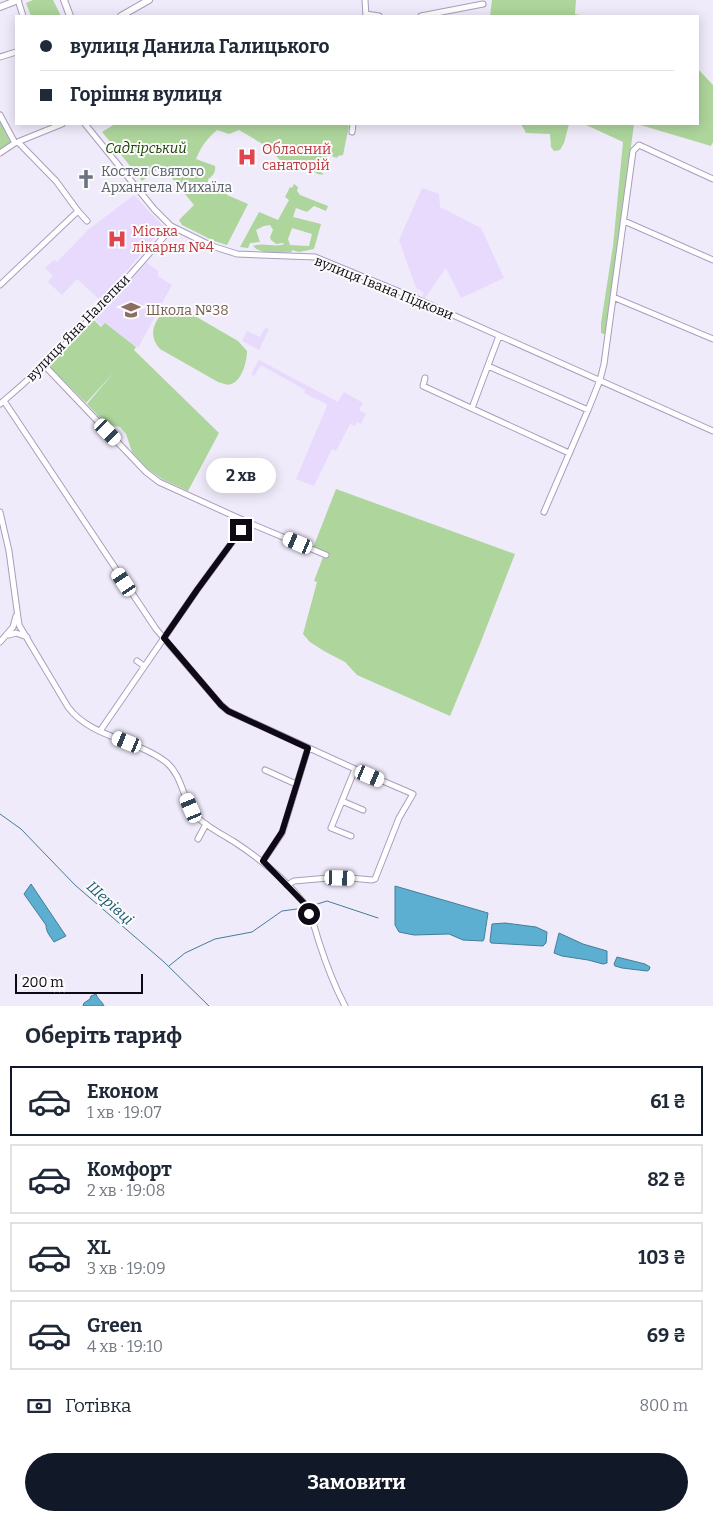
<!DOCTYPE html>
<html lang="uk">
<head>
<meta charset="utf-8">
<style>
	:root { --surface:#fff; --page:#f6f6f7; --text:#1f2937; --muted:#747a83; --line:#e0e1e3; --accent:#111827 }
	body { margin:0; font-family:Bitter,serif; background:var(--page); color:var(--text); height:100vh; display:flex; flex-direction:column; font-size:19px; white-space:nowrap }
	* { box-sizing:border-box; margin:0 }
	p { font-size:16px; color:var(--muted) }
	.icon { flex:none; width:28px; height:28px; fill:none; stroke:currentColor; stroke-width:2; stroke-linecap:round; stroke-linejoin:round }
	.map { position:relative; height:1006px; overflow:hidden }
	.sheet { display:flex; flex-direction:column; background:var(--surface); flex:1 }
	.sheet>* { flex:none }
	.banner { position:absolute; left:15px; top:15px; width:684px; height:110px; border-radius:0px; box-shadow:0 2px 12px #0003; display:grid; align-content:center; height:110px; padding:0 25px; background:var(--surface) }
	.scale { position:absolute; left:15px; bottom:12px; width:128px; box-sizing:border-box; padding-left:5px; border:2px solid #0e0915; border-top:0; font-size:14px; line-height:18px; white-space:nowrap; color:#0e0915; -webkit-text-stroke:4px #fbfbfb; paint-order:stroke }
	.end { position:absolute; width:22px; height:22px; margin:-11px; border:6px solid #0e0915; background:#fff; box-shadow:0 0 0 2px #fff }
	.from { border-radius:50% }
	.bubble { position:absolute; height:35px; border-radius:18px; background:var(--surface); box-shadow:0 2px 12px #0003; font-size:16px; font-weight:700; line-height:35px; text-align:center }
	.car { position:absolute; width:15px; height:30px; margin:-15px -8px; border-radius:6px; box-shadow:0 0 4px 1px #0007; background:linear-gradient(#fff 24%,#345 0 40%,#fff 0 76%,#345 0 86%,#fff 0) }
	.banner b { display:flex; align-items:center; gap:18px; height:48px; font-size:19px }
	.banner b+b { border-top:1px solid var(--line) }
	.banner i { width:12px; height:12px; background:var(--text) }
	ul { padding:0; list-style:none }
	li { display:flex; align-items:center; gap:15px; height:70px; margin:0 10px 8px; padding:0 15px; border:2px solid var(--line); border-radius:0px }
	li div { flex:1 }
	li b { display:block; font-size:19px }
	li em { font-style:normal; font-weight:700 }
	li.current { border-color:var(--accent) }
	li>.icon { width:45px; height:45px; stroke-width:1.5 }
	h2 { padding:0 25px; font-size:22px; line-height:60px }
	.pay { display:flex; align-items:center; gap:12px; height:55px; padding:0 25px; font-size:19px }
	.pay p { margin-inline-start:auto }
	.button { display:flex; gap:10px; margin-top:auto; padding:10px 25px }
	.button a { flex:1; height:58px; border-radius:30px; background:var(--accent); color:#fff; font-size:20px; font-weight:700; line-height:58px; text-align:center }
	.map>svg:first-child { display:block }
</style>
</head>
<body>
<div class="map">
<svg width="713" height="1006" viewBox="0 0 713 1006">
	<rect width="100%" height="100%" fill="#f0ebfa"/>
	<path fill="#e7dafd" d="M422 188 439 194 440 207 481 228 504 278 461 298 446 268 425 298 422 297 424 293 416 288 399 240Z
		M134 195 164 227 101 301 77 279 62 295 48 282 53 276 45 268 54 260 57 262 89 229Z
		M146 262 158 271V276L172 285 138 348 105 323 102 326 94 319Z
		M265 328 269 329 259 350 242 341 247 331 260 337Z
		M259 360 338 402 344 392 363 403 359 410 366 414 361 424 357 422 355 426 350 424 336 451 332 449 314 486 296 479 327 406 326 404 304 393 305 390 261 365 254 376 251 374Z"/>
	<path fill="#aed59c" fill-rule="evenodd" d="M33 0H53L61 16H31L26 3Z
		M492 0H576L575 14 586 16H490Z
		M698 69 713 85V142L711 146 637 124H683L688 125V124H698Z
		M0 111 17 141 0 152Z
		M115 124H345L349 126 343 155 338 156 337 158 328 155 327 159 321 162 320 165 315 169 324 174C317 176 315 172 311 168L304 170 281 161 266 146 239 130 229 134 217 130C206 140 202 145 196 159L215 166C216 172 213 176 208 179V186L217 188 226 192 227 195 248 204 227 245 214 241 182 225 179 220 194 205 162 166 142 181 118 151 102 132Z
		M521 124H569L564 143 560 150 554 151 551 147 550 134 526 133Z
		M584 124H634L606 335 601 333V323L613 246 623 142Z
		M294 184 298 187 297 191 300 195 328 206 326 211 314 206 307 212 296 208 293 217 321 224 314 249 299 252 292 250V252C280 253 262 255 253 246 264 242 275 248 284 244L283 243 276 244 271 240 270 237 273 230 270 225 264 226 256 230 260 242 250 243 248 248 240 247 259 212 278 220 289 200 285 197 290 187 292 188ZM292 228 312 234 309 246 290 245 288 239Z
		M172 307 183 309 238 341 247 351C247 361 242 381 231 384 227 386 222 383 218 382L160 349C146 334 155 316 172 307Z
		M93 319 101 327 105 323 136 347 134 350 219 433 188 491 162 479 148 469 132 452 126 434 120 427 106 424 87 404 115 371 86 403 49 366Z
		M336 489 515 554 480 644 450 716 357 675 345 662 324 651 310 642 303 634 317 582 314 581 325 552 313 548Z"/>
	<path fill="#5cafd0" stroke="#457d98" d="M31 884 66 936 54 942C50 936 46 932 46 925L24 894Z
		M395 886 488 913 484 939 483 941 463 940 449 934 414 935 399 932 395 925Z
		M505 923 536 927 547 932 546 943 543 946 491 943 490 941 492 924Z
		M559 933 583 944 607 951V963L603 964 588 960 562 956 554 953Z
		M617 957 645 964 650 967 649 970 647 971 622 968 615 966 614 964Z
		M96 994C98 1000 102 1001 104 1006H83L84 1003 90 999 91 996Z"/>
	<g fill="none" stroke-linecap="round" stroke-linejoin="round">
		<path stroke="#457d98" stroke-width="1" d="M0 814 21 829 75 885 164 962 209 1006
			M308 907 327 901 378 918
			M169 966 185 953 215 939 252 932 282 911 304 908"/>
		<g stroke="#aa9dbf" stroke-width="7">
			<path id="minor" d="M18 0 23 16
				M365 0 366 16
				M366 14 379 16
				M421 16 483 4
				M0 57 16 52
				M0 115 15 143
				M85 124 154 209 171 226 212 246 237 254 315 257 417 299 713 431
				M352 132 353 124
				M18 142 56 181 78 211 87 221
				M0 153 15 143 62 124
				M624 221 713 260
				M0 285 78 211
				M613 297 713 339
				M44 365 146 472 159 482 247 522 326 555
				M488 366 588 410
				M425 378 423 386 569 453
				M4 401 156 629 221 705 228 711 355 769 413 794 399 818 375 879 372 880 340 877 294 881 287 885
				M0 404C61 353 115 293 167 233L171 226
				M472 408 499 336
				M0 512 9 551 19 625 68 707C91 738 136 739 166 762 184 777 182 802 198 818 208 827 221 834 233 841 259 858 285 878 304 903 312 914 315 930 319 942 326 964 334 985 345 1006
				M544 512 588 410 600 380 604 364 633 151 639 145 713 179
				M9 635 16 633 27 637
				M0 642 13 627 16 616
				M137 661 144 666
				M100 731 197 590 247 522
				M265 770 296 784
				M342 801 363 810
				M351 836 331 828 355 769
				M198 839 206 824
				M263 861 282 833 308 748"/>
		</g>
		<g stroke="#aa9dbf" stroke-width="8">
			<path id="major" d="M64 0 70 16
				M0 7 18 0
				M121 16 149 0"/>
		</g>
		<use href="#minor" stroke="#fff" stroke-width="5"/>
		<use href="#major" stroke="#fff" stroke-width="6"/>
	</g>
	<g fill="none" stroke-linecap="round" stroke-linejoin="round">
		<path stroke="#0e0915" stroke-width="6" d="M241 530 197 590 164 638 221 705 228 711 308 748 282 832 263 861 304 903 309 914"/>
	</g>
	<defs>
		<g id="hospital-bare" transform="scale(1.5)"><path d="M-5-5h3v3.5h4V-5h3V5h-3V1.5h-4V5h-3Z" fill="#e0444e" stroke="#fbfbfb" stroke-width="2.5" paint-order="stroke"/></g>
		<g id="church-bare" transform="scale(1.5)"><path d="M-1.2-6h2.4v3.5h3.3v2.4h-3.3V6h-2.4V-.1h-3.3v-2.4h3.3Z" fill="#6b7280" stroke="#fbfbfb" stroke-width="2.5" paint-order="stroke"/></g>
		<g id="school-bare" transform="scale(1.5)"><path d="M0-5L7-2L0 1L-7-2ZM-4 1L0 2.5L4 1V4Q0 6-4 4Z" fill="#8d6e63" stroke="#fbfbfb" stroke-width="2.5" paint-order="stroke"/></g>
	</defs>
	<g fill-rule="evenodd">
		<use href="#hospital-bare" x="247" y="157"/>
		<use href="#church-bare" x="86" y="179"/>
		<use href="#hospital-bare" x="117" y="239"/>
		<use href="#school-bare" x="131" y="310"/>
	</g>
	<g text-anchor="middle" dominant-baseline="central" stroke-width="4" stroke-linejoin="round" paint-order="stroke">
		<g font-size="14" font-style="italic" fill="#1c4201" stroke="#fbfbfb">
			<text x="146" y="148">Садгірський</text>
		</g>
		<g font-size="14" fill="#be3a42" stroke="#fbfbfb" text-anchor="start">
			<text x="262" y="149">Обласний<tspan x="262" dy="16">санаторій</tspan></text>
			<text x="132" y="231">Міська<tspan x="132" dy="16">лікарня №4</tspan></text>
		</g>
		<g font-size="14" fill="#5b616d" stroke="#fbfbfb" text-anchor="start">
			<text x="101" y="171">Костел Святого<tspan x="101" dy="16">Архангела Михаїла</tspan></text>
		</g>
		<g font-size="14" fill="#0e0915" stroke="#fbfbfb">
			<text transform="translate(384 288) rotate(22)">вулиця Івана Підкови</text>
			<text transform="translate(78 328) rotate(-46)">вулиця Яна Налепки</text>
		</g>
		<g font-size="14" fill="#785e54" stroke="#fbfbfb" text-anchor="start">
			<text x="146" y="310">Школа №38</text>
		</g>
		<g font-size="15" font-style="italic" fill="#165970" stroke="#fbfbfb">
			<text transform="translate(110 903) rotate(42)">Шерівці</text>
		</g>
	</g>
</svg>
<div class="scale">200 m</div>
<i class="end from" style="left:309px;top:914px"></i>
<i class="end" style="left:241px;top:530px"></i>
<div class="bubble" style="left:206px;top:458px;width:70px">2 хв</div>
<i class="car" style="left:108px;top:432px;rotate:136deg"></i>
<i class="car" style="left:298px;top:543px;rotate:293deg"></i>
<i class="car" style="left:124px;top:582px;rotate:326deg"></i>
<i class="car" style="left:127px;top:742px;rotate:292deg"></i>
<i class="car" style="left:370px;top:776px;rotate:113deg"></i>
<i class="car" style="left:191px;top:808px;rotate:337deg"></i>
<i class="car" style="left:340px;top:878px;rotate:92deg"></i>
<div class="banner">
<b><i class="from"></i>вулиця Данила Галицького</b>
<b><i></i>Горішня вулиця</b>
</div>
</div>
<section class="sheet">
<h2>Оберіть тариф</h2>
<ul>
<li class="current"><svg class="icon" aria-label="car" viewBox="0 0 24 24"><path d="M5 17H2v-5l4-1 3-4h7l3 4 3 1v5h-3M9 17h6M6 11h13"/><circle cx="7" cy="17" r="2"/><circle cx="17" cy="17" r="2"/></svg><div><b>Економ</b><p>1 хв · 19:07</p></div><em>61 ₴</em></li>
<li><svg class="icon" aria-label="car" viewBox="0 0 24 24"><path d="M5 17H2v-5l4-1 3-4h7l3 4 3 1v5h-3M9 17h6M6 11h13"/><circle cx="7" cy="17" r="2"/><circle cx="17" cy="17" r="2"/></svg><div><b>Комфорт</b><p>2 хв · 19:08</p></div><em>82 ₴</em></li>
<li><svg class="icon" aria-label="car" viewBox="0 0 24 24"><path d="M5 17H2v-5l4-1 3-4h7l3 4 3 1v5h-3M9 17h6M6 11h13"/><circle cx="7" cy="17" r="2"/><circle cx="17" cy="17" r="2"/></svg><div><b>XL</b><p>3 хв · 19:09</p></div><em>103 ₴</em></li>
<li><svg class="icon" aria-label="car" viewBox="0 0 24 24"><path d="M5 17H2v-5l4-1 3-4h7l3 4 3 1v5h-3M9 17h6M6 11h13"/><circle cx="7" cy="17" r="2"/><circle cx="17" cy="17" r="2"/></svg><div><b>Green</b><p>4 хв · 19:10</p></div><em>69 ₴</em></li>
</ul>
<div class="pay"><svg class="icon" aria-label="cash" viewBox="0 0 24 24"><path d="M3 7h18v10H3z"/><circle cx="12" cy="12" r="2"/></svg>Готівка<p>800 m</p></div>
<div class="button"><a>Замовити</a></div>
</section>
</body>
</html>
